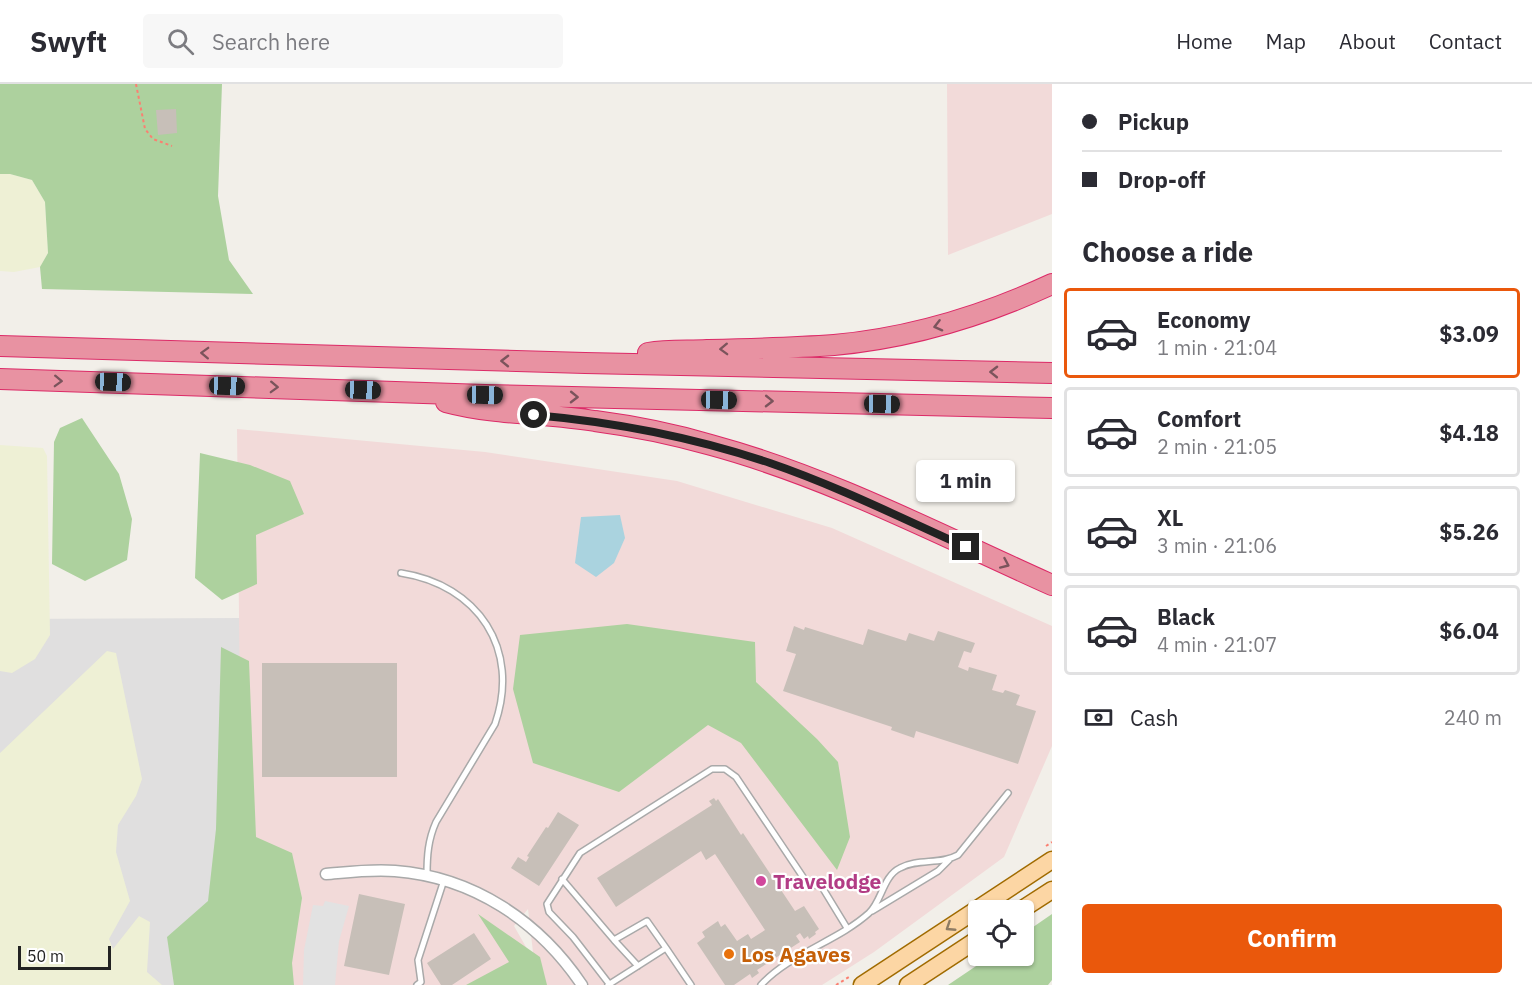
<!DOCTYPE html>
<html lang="en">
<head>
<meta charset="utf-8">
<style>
	:root { --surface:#fff; --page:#f7f7f7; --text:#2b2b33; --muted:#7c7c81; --line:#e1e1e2; --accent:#ea580c }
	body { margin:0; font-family:"IBM Plex Sans",sans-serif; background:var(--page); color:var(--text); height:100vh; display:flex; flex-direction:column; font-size:22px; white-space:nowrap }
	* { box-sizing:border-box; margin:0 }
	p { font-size:20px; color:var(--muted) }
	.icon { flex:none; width:33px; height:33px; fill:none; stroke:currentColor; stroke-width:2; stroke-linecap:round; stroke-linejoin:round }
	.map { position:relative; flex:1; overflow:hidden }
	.details { display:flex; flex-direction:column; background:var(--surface); width:480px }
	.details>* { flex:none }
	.top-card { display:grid; align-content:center; height:132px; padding:0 30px; background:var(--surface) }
	.tools { position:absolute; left:968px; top:816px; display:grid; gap:12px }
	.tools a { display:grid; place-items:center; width:66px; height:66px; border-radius:6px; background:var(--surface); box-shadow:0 2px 4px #0004; font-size:30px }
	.scale { position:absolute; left:18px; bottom:15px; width:93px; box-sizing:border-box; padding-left:6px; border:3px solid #222; border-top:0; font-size:16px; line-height:21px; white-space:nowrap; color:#222; -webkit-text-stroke:4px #fff; paint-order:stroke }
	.end { position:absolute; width:27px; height:27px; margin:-14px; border:8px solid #222; background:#fff; box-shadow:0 0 0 3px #fff }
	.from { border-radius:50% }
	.bubble { position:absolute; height:42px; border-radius:6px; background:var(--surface); box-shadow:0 2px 4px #0004; font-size:20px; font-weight:700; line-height:42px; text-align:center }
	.car { position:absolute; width:18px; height:36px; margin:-18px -9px; border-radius:8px; box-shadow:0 0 4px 2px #0007; background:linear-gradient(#222 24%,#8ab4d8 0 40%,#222 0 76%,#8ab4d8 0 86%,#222 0) }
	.top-card b { display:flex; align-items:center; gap:21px; height:57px; font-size:22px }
	.top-card b+b { border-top:2px solid var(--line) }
	.top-card i { width:15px; height:15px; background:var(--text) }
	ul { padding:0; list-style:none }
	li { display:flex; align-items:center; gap:18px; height:90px; margin:0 12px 9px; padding:0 18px; border:3px solid var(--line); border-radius:6px }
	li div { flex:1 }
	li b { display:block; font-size:22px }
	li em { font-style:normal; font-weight:700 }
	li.selected { border-color:var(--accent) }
	li>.icon { width:54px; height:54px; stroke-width:1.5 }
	h2 { padding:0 30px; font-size:27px; line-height:72px }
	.pay { display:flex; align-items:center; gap:15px; height:66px; padding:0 30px; font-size:22px }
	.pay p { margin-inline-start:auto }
	.primary-button { display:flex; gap:12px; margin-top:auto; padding:12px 30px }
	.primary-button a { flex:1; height:69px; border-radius:6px; background:var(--accent); color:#fff; font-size:24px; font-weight:700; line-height:69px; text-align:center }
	header { display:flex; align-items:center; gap:36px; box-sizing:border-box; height:84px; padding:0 30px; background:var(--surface); border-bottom:2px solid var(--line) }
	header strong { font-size:28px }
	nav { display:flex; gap:33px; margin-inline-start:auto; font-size:21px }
	.search { width:420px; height:54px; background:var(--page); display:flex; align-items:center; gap:15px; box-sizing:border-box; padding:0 21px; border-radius:6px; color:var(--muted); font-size:22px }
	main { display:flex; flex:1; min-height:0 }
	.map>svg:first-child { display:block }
</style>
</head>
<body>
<header>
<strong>Swyft</strong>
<div class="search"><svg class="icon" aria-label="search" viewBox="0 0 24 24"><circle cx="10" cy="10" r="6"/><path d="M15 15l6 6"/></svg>Search here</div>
<nav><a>Home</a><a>Map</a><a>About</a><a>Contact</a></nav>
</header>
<main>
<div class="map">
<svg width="1052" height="901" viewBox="0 0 1052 901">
	<rect width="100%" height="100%" fill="#f2efe9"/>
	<path fill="#e0dfdf" d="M240 534 243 901H0V535Z"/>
	<path fill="#f2dad9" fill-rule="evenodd" d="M947 0H1052V130L948 171Z
		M237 345 485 368 677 397 832 444 1052 542V662L1004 773 874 868 822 901H243ZM528 825 534 877 514 842Z"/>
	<path fill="#eef0d5" d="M0 90H10L32 96 45 118 48 169 40 183 14 188 0 187Z
		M0 361 43 364 47 372 50 551 35 575 12 589 0 587Z
		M107 567 116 569 142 695 136 712 118 741 116 768 130 817 109 855 113 865 139 832 150 838 147 888 162 901H0V669Z"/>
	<path fill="#add19e" d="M0 0H222L218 112 229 176 253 210 42 205 40 183 48 169 45 118 32 96 10 90H0Z
		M82 334 119 390 132 435 127 476 85 497 52 480 54 358 60 344Z
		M200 369 250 381 290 397 304 430 256 451 257 500 222 516 195 494Z
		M627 540 755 558 756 598 817 655 838 678 850 753 837 786 741 659 708 641 619 708 533 679 513 605 520 551Z
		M221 563 249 577 256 753 292 769 302 814 292 879 294 901H174L167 853 208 817 216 745Z
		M478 830 540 873 547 901H466L509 878Z
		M1052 830V896L1048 901H948L991 872H1023V850Z"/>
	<path fill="#e2e2e2" d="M325 817 349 822 339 857 335 901H303L304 866 313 821 323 822Z"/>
	<path fill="#aad3df" d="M620 431 625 454 614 479 596 493 575 479 581 433Z"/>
	<path fill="#c7bfb8" d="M176 25 177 49 158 51 156 26Z
		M794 542 804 546 805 543 863 561 868 545 906 557 909 549 934 557 938 547 975 559 971 569 964 567 958 583 968 587 969 583 997 591 992 606 1003 609 1005 606 1020 611 1016 621 1036 627 1018 680 916 647 914 654 891 646 892 643 783 607 796 570 786 567Z
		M262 579H397V693H262Z
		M714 714 716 717 718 715 741 751 743 749 795 827 804 822 819 845 815 848 816 850 809 855 808 852 804 855 800 849 796 852 800 858 757 886 759 889 752 894 750 890 734 901H725L697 859 705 853 702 848 718 837 721 843 725 840 737 857 748 850 751 855 765 846 715 770 706 776 701 767 616 823 597 794 712 721 709 717Z
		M558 728 579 741 539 802 511 784 518 773 526 778 529 773 527 772 546 743 548 744Z
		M359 810 405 820 389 891 344 882Z
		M474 849 491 875 452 901H441L427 879Z"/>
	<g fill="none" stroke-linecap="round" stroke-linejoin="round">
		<g stroke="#a9a9a9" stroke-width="8">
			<path id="service" d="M401 489C478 501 521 565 495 640L436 738C428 756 427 772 427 791
				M562 795 614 856
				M872 827 938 787 949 776
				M638 882 614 856 647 837 666 864
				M417 901 421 898 418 876 444 796
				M608 901 666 864 691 901
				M610 901 573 853 549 828 547 820 580 769 712 685H725L736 693 807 799 822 803 847 844
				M761 901C789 870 838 857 869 829 882 817 883 792 900 784 918 774 940 781 958 771L1008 709"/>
		</g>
		<g stroke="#a9a9a9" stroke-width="13">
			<path id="minor" d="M326 790C349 788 372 785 395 787 473 793 539 837 582 901"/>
		</g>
		<g stroke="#a06b00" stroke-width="19">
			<path id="primary" d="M1021 826 1052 806
				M862 901 1052 776
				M908 901 978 855"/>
		</g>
		<g stroke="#dc2a67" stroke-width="22">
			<path id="motorway" d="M0 262 585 279 1052 289
				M648 269C667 266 687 267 707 266 749 265 792 264 834 261 910 254 983 232 1052 200
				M0 295 485 311 1052 324
				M446 318C495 331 545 329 595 337 633 342 673 350 711 361 829 393 940 451 1052 501"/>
		</g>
		<path stroke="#fa8072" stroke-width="2" stroke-dasharray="3 3" stroke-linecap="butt" d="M136 0 145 45 153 55 172 62
			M1046 762 1052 758
			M836 901 849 893"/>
		<use href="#service" stroke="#fff" stroke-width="5"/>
		<use href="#minor" stroke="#fff" stroke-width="10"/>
		<use href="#primary" stroke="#fcd6a4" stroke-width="16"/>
		<use href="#motorway" stroke="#e892a2" stroke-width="20"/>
	</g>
	<defs><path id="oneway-chevron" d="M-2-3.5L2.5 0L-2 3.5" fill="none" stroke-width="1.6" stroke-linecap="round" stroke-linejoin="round" transform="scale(1.5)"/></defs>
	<g stroke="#7b545c">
		<use href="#oneway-chevron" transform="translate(938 242) rotate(166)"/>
		<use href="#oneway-chevron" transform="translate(724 265) rotate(178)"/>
		<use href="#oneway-chevron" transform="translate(205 269) rotate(-178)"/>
		<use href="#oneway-chevron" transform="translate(505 277) rotate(-179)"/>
		<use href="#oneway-chevron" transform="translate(994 288) rotate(-179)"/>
		<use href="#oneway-chevron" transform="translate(58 297) rotate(2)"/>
		<use href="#oneway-chevron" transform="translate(274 303) rotate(2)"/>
		<use href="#oneway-chevron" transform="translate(574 313) rotate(1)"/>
		<use href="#oneway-chevron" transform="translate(769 317) rotate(1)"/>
		<use href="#oneway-chevron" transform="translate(1005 480) rotate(24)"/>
	</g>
	<use stroke="#8f7c63" href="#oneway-chevron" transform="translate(950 843) rotate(147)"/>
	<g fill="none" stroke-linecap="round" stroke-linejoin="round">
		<path stroke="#222" stroke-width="8" d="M534 331C614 338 693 353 770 379 837 402 901 434 966 463"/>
	</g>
	<circle fill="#d1479c" stroke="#fff" stroke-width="2" cx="761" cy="797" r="6"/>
	<circle fill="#e8710a" stroke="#fff" stroke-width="2" cx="729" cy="870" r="6"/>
	<g text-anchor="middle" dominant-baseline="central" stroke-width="4.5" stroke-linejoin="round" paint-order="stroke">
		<g font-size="21" font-weight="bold" fill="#b23c85" stroke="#fff" text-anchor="start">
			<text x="773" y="797">Travelodge</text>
		</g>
		<g font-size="21" font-weight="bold" fill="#c56008" stroke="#fff" text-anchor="start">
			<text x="741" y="870">Los Agaves</text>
		</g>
	</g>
</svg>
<div class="tools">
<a><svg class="icon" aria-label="locate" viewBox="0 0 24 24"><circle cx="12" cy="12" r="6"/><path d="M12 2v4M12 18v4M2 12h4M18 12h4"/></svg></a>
</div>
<div class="scale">50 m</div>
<i class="end from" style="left:534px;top:331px"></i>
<i class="end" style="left:966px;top:463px"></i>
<div class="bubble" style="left:916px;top:376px;width:99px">1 min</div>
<i class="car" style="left:113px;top:298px;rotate:92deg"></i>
<i class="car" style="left:227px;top:302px;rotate:92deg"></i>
<i class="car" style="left:363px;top:306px;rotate:92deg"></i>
<i class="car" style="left:485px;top:311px;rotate:91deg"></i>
<i class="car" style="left:719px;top:316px;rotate:91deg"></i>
<i class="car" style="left:882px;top:320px;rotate:91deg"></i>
</div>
<section class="details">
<div class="top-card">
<b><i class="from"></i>Pickup</b>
<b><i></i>Drop-off</b>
</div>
<h2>Choose a ride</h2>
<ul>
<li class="selected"><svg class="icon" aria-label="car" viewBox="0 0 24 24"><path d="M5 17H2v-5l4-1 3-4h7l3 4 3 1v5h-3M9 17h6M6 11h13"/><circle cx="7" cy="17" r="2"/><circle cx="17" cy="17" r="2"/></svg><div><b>Economy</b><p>1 min · 21:04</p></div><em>$3.09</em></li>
<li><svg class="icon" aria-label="car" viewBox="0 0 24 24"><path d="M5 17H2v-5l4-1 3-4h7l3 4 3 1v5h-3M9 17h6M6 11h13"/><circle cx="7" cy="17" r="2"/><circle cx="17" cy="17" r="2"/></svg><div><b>Comfort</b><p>2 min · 21:05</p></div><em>$4.18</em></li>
<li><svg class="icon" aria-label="car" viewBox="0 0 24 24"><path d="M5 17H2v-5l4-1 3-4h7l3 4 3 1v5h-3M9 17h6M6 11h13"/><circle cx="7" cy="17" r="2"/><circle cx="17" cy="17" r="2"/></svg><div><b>XL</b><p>3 min · 21:06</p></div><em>$5.26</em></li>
<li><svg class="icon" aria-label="car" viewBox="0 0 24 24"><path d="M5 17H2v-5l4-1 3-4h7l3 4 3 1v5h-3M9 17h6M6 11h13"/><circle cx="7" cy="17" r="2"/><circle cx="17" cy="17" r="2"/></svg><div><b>Black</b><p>4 min · 21:07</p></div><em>$6.04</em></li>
</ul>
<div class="pay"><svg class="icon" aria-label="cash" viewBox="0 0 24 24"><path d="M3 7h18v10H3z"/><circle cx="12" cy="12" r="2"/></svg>Cash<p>240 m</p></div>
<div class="primary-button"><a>Confirm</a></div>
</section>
</main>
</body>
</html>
